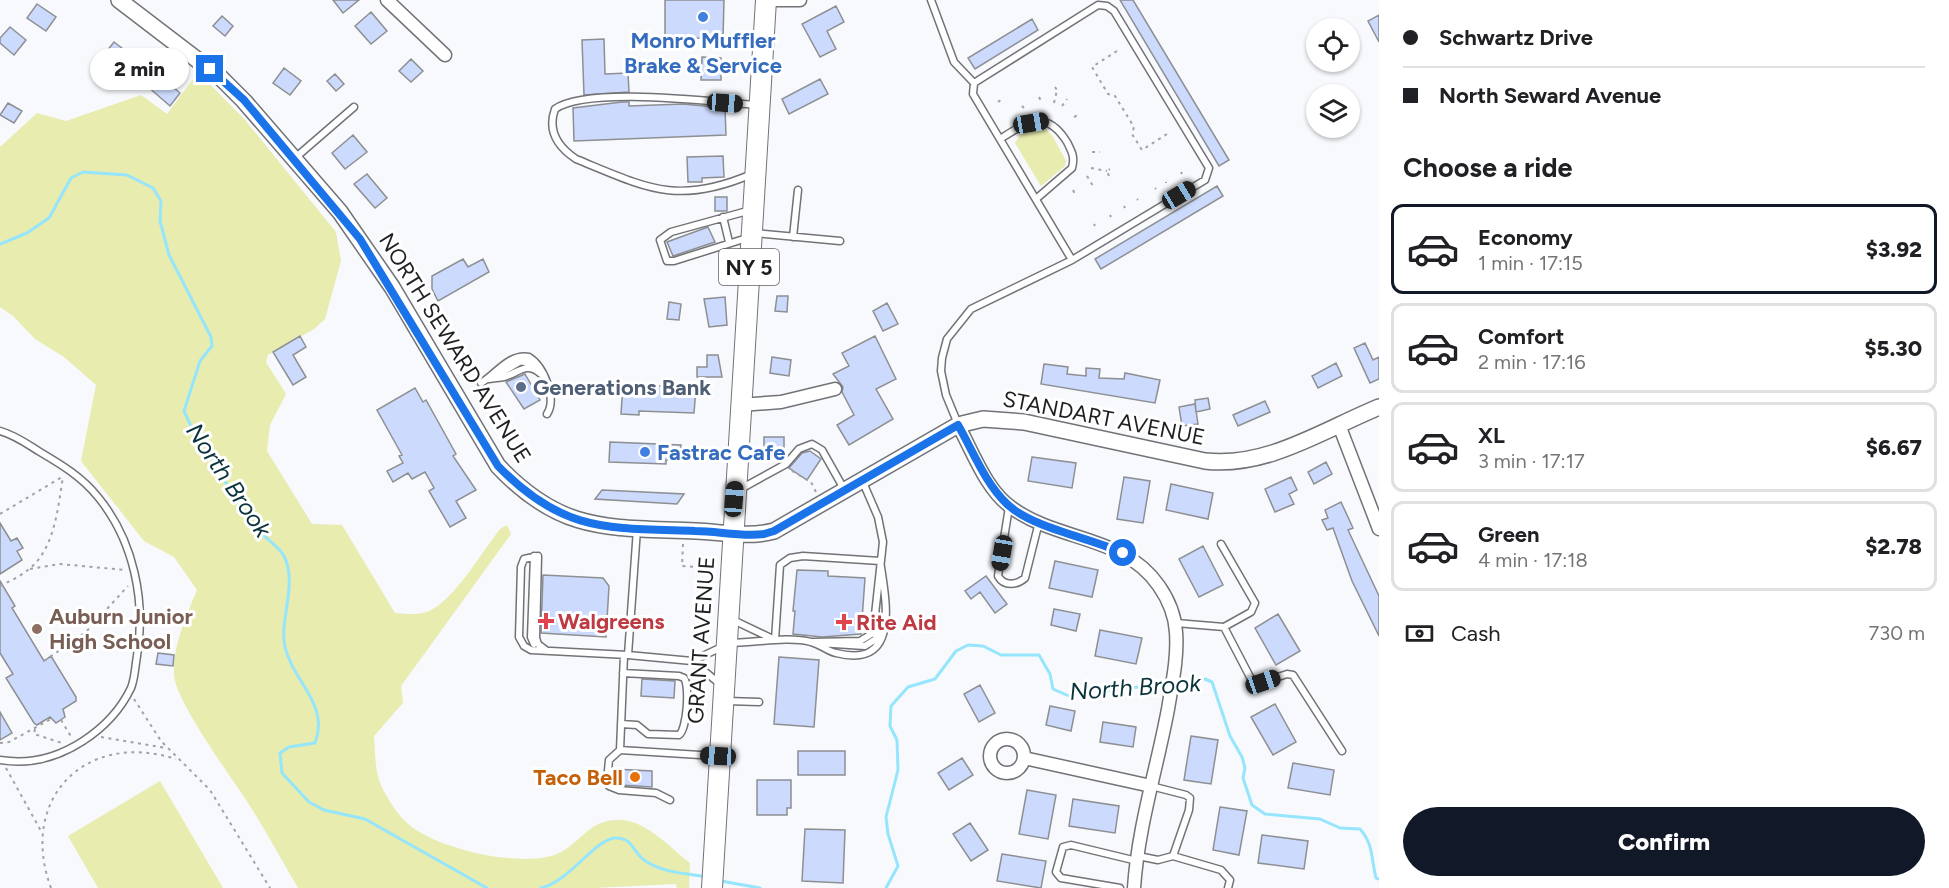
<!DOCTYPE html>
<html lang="en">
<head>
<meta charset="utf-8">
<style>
	:root { --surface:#fff; --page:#f6f6f6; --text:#202124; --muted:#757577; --line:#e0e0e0; --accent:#111827 }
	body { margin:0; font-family:Figtree,sans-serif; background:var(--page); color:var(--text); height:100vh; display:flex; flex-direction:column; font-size:22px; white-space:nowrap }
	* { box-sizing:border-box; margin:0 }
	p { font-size:20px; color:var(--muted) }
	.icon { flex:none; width:33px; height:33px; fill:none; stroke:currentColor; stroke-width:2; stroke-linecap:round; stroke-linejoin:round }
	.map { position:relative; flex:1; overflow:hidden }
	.panel { display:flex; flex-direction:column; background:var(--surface); width:570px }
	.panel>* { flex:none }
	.banner { display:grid; align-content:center; height:132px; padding:0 24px; background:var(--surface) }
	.controls { position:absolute; left:1306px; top:18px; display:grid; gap:12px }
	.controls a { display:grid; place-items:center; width:54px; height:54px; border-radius:50%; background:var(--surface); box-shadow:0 2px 4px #0004; font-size:30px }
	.end { position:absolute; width:27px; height:27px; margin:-14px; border:8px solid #1a73e8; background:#fff; box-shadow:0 0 0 3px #fff }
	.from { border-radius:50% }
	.bubble { position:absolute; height:42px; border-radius:21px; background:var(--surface); box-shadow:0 2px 4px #0004; font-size:20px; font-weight:800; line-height:42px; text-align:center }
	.car { position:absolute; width:18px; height:36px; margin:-18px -9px; border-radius:8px; box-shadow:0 0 4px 2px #0007; background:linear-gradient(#222 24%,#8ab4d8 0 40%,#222 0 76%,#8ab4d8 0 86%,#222 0) }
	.banner b { display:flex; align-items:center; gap:21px; height:57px; font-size:22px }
	.banner b+b { border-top:2px solid var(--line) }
	.banner i { width:15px; height:15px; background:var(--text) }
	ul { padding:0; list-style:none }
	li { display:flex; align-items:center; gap:18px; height:90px; margin:0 12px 9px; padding:0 12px; border:3px solid var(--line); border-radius:12px }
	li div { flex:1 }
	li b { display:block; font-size:22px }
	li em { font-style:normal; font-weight:800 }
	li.on { border-color:var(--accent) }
	li>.icon { width:54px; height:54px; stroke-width:1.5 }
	h2 { padding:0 24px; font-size:27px; line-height:72px }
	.pay { display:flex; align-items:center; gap:15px; height:66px; padding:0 24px; font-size:22px }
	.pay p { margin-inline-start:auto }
	.button { display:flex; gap:12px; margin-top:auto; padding:12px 24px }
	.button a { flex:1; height:69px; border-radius:36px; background:var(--accent); color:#fff; font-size:24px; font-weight:800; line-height:69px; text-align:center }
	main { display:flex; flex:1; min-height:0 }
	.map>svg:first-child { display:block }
</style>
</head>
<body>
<main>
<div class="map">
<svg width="1379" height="888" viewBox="0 0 1379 888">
	<rect width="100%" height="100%" fill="#f7f9fd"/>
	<path fill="#e8ecaf" d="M198 72 245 120 336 232 341 261 325 319 314 329 268 355 266 362 286 394 270 425 267 451 312 524 342 525 395 613C407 614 422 616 433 609 458 594 482 552 500 529L507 525 511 534 401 686 403 703 374 736C375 749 375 764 378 777 382 791 396 813 407 823 436 849 514 866 551 856 580 848 586 818 621 820 647 821 670 848 690 863L689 888H677L676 884 595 888H298C283 862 268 835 252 809 235 782 174 700 174 674 173 646 186 616 197 590L174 557 144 541 81 461 96 385 64 357 35 339 13 316 0 307V147L37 113 66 121 141 95 167 114Z
		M1039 128H1044L1052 135 1066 161 1065 166 1041 186 1015 143 1020 135Z
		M160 781 223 888H98L68 836Z"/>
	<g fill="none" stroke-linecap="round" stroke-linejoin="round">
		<path stroke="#95e5fc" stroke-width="3" d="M0 244 27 233 49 218 71 178 83 172 127 175 153 188 161 201 160 221 169 255 211 337 212 346 200 361 184 411 191 426 213 453V461C226 483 239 506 255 527 263 537 278 545 284 556 298 584 279 619 285 647 293 682 330 704 315 743L289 747 280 753 282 773 309 802 324 810 365 819 487 888
			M1176 682 1205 679 1212 682 1230 736 1242 757 1245 768 1243 778 1252 805 1265 814 1320 819 1340 828 1360 829C1374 845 1371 859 1376 878L1379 879
			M721 881 760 888
			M541 888C569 882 597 837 616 838 633 838 633 852 644 860 662 873 685 873 706 877
			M886 888 898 866 888 834 886 817 898 770 897 740 890 726 891 706 908 687 935 679 956 651 968 645 983 646 1001 655H1039L1050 674 1053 689 1069 696 1088 687 1108 691 1169 683"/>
	</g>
	<path fill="#ccdafd" stroke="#8d8f92" stroke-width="1.5" d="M333 0H359L343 13Z
		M665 0H724L723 39 665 37Z
		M1120 0H1133L1229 160 1219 166Z
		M37 4 56 17 46 31 27 18Z
		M836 6 844 22 827 31 836 49 820 57 802 24Z
		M371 12 387 31 371 44 355 26Z
		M1379 15V42L1368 21Z
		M222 16 233 26 225 36 213 26Z
		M1032 19 1038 30 975 69 968 58Z
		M10 27 26 40 14 55 0 43V38Z
		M604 39 605 74 628 73 629 92 584 95 582 40Z
		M114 42 139 61 127 75 103 56Z
		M702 57 721 58V80H701Z
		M411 59 423 71 411 82 399 71Z
		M284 68 301 81 290 95 273 83Z
		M158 74 180 93 170 106 147 86Z
		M335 74 344 84 336 91 327 81Z
		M820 79 828 94 789 114 782 99Z
		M622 102H629V106L683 104 725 108 726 135 574 141 573 108Z
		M8 103 22 111 14 123 0 115Z
		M353 135 367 152 345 169 332 153Z
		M723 156 724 177 702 178V182H688L687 157Z
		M367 174 387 198 375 208 354 184Z
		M1217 186 1223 196 1101 269 1095 259Z
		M715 197H727V211H715Z
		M708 227 715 242 673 256 667 242Z
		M463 259 468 267 483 259 489 272 438 301 432 289V276Z
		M777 296H788L787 312 775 311Z
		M725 297 727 325 709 327 704 299Z
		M669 302 681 304 679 320 667 319Z
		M887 303 898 324 883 331 873 311Z
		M300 336 306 347 293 355 306 377 293 385 273 352Z
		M875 336 896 379 876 389 893 419 849 445 837 425 854 415 842 392 843 387 833 374 849 366 842 353Z
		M1365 343 1373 360 1379 357V379L1370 383 1354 348Z
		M707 355H718L722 377H697V367H707Z
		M772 357 791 360 789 376 770 373Z
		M1336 363 1342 376 1318 388 1312 376Z
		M1044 364 1068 367 1067 374 1086 376V368L1100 369 1099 378 1124 379 1125 373 1160 380 1155 403 1041 384Z
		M525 374 540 400 524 409 506 382Z
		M623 384 696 388 694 413 639 411V415L621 414Z
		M415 388 423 402 426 400 456 454 453 456 476 490 456 501 466 518 450 527 429 491 434 488 425 472 412 479 408 473 393 482 387 471 403 463 399 456 402 455 377 410Z
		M1208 398 1210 409 1196 412 1195 400Z
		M1265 401 1270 412 1238 426 1233 415Z
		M1195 404 1198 424 1182 426 1179 407Z
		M764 437H784V450H764Z
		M610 442 681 445 680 460H666V464L609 462Z
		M810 451 821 459 807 480 789 468 802 453Z
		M1032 457 1076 463 1072 488 1028 481Z
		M1326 462 1332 474 1314 484 1308 472Z
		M1124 477 1150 481 1143 523 1117 519Z
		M1291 477 1297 490 1289 494 1294 504 1275 512 1265 489Z
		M1171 484 1213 493 1208 519 1166 510Z
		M602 490 684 494 677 504 595 499Z
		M1341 502 1353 528 1348 530 1379 596V636L1352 581 1333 528 1327 530 1322 520 1328 518 1325 510Z
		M0 523 11 541 17 538 23 548 17 551 22 560 0 574Z
		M1203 546 1223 585 1199 597 1179 559Z
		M1055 561 1098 570 1092 597 1049 588Z
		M797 570 828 571V576L865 578 861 634 822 637 793 634 795 611H793Z
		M543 575 603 578 609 586 606 637 541 633Z
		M986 576 1007 604 995 613 980 592 971 599 965 591Z
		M0 581 15 606 12 608 44 661 51 656 76 697V701L63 709 65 717 56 723 50 717 37 725 34 723 6 678 13 674 0 653Z
		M1054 609 1080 614 1076 631 1051 625Z
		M1278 614 1300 651 1276 665 1255 628Z
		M1100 630 1142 638 1136 664 1095 656Z
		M158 653 174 655 173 666 156 664Z
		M779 657 819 660 814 727 774 724Z
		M642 679 675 681 674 698 641 696Z
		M980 685 995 713 979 722 964 694Z
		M1275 704 1296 742 1273 755 1251 717Z
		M1050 706 1075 711 1071 731 1046 725Z
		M0 712 12 733 0 740Z
		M1103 722 1136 727 1133 747 1100 742Z
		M1191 736 1218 740 1211 784 1184 780Z
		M798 751H845V775H798Z
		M962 758 973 775 949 790 938 773Z
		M1293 763 1334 770 1330 795 1288 788Z
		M614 769 652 771V787L620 785V781L613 780Z
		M757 780H791V808H787V815H757Z
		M1027 790 1056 795 1048 839 1019 834Z
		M1073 799 1119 806 1115 833 1069 826Z
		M1220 807 1247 811 1239 855 1213 850Z
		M970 823 988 850 971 861 953 834Z
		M805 829 845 830 843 883 802 881Z
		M1262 835 1308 841 1304 869 1258 863Z
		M1002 854 1046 861 1041 888 997 881Z"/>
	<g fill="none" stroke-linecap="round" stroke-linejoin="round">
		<g stroke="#717376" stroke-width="9">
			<path id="service" d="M931 0 954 62 974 83
				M1000 139C1027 122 1046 108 1067 142 1072 152 1075 157 1072 168L1036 199
				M295 158 354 107
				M752 174C677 206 647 188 576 159 558 147 547 131 555 109 588 86 713 102 756 105
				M723 217 729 242
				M755 233 840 241
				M793 237 798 190
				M747 238 674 261H667L660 240 671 232 751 210
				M494 377 521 361 536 365
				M489 379C494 378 499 378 504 377 519 373 526 361 541 374
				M481 383C495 375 509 353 529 357 544 366 557 399 547 414
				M958 424 946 395 941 371 942 358 947 339 971 309 1072 260 1205 180 1209 168 1114 11 1107 6 1098 5 974 83 973 94 1072 260
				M0 431C15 435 27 444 40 452 62 465 82 477 98 497 134 541 146 601 137 656 135 667 135 678 131 688 120 711 103 728 83 741 57 758 30 765 0 760
				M746 486 786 464 799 449 812 444 822 450 844 489
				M1009 507 998 576C1004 587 1017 585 1025 578L1039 522
				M637 529 628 655 692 661 720 684
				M1221 544 1255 603 1251 612 1224 627
				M534 556 531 637 534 644
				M733 620 775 640 780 565 790 558 803 556 880 561
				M1176 623 1224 627 1250 677 1257 684 1287 674 1293 675 1342 751
				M813 642 860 641 873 633 883 542 878 517 862 480
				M729 643C754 643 788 636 811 642 820 644 827 651 836 653 901 669 886 601 880 561
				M818 643 865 646 876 639 879 623
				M547 651 538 644 536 638 538 556 524 559 521 567 519 637 524 646 531 650 628 655
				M624 655 620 750 716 756
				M692 661 724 646
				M727 701 759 702
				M621 724 637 725 648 734 679 735C687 729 690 686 684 678L679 676 623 673
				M620 750 609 760 607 781 609 786 619 790 656 793 670 800
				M1138 856 1158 860 1173 856 1189 810 1190 798 1186 795 1151 786
				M1173 856 1221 870 1230 880 1228 888
				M1120 888 1061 878 1056 872 1063 847 1071 845 1137 861"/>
		</g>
		<g stroke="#717376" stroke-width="15">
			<path id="minor" d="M387 0 445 55
				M772 0H800
				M740 405 781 402 835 389
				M958 425C973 452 986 490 1012 508 1059 542 1124 535 1159 586 1168 599 1175 616 1176 632 1178 658 1172 684 1168 709 1157 768 1138 827 1134 888
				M1339 425 1379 529
				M990 756a17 17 0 1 1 34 0a17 17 0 1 1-34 0Z
				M1024 758 1151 786"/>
		</g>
		<g stroke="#717376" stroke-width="18">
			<path id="tertiary" d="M119 0 221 78 244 101 340 212 392 287 498 466C562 534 609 527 696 531 722 532 748 538 774 531L958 425 983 419 1024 422 1205 461C1267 468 1323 430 1379 407"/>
		</g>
		<g stroke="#717376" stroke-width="22">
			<path id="trunk" d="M712 888 766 0"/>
		</g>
		<path stroke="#a1a2a5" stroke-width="2" stroke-dasharray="3 4.5" stroke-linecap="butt" d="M1117 51 1092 67 1108 94 1115 96 1134 127 1132 134 1142 150 1167 134
			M1055 87 1057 90 1060 88
			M1039 97 1042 103
			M998 102 1002 99
			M1054 103 1057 90
			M1022 106 1024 108
			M1062 106 1067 99
			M1074 117 1078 115
			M1092 152H1100
			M1091 168 1107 171
			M1181 172 1182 174
			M1087 176 1093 186
			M1109 176 1107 171 1110 169
			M1166 182V183
			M1155 188 1156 189
			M1073 190 1076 196
			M1137 199 1138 200
			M1124 206 1125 208
			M1110 215 1111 217
			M1094 224 1095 226
			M792 471 811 482 816 492
			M0 514 62 477
			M683 544 682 566 713 568
			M30 569 60 564 125 570
			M0 586C10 581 21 576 29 569 55 549 58 506 63 477
			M44 661 85 633 128 586
			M134 699 161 741 210 790 270 888
			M61 720 72 738
			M35 729 34 734 62 743
			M101 737 166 748
			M0 743 9 742 51 719
			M6 768 41 831
			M51 888C18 799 85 730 176 759"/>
		<use href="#service" stroke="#fff" stroke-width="6"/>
		<use href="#minor" stroke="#fff" stroke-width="12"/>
		<use href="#tertiary" stroke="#fff" stroke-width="15"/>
		<use href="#trunk" stroke="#fff" stroke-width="20"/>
	</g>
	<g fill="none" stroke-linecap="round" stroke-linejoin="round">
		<path stroke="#1a73e8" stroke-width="8" d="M210 69 244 100 360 239 498 466C563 533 608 528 695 531 718 531 741 537 764 534L774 531 958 425C973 451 985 483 1007 504 1032 528 1091 538 1123 553"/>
	</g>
	<g fill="#3f7fe0" stroke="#fff" stroke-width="2">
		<circle cx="703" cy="17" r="6"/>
		<circle cx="645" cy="452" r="6"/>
	</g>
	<circle fill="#5c6f8a" stroke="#fff" stroke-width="2" cx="521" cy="387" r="6"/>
	<g fill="#e0444e" stroke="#fff" stroke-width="2">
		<path d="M543 612h6v6h6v6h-6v6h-6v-6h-6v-6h6z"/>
		<path d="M841 613h6v6h6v6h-6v6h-6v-6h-6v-6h6z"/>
	</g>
	<circle fill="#8d6e63" stroke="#fff" stroke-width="2" cx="37" cy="629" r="6"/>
	<circle fill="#e8710a" stroke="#fff" stroke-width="2" cx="635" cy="777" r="6"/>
	<g text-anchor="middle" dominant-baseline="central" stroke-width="6" stroke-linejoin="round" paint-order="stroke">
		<rect fill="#fff" stroke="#626263" stroke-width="1.5" x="719" y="249" width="60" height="36" rx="4.5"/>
		<g font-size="21" font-weight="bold" fill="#1e1f20">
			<text x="749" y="267">NY 5</text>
		</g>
		<g font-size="22" font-weight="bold" fill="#366cbe" stroke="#fff">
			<text x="703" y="40">Monro Muffler<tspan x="703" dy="25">Brake &amp; Service</tspan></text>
			<text x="657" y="452" text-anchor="start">Fastrac Cafe</text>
		</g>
		<g font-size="22" fill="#1e1f20" stroke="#fff">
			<text transform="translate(455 348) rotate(58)">NORTH SEWARD AVENUE</text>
			<text transform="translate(1104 418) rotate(11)">STANDART AVENUE</text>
			<text transform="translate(701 640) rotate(-86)">GRANT AVENUE</text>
		</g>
		<g font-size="22" font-weight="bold" fill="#4e5e75" stroke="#fff" text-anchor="start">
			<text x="533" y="387">Generations Bank</text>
		</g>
		<g font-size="22" font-weight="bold" fill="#785e54" stroke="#fff" text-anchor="start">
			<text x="49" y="616">Auburn Junior<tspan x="49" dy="25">High School</tspan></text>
		</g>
		<g font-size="22" font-weight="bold" fill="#be3a42" stroke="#fff" text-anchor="start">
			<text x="558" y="621">Walgreens</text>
			<text x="856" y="622">Rite Aid</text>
		</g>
		<g font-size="22" font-weight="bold" fill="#c56008" stroke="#fff" text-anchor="end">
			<text x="623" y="777">Taco Bell</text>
		</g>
		<g font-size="24" font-style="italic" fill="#0b333c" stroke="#fff">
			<text transform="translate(229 480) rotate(56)">North Brook</text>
			<text transform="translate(1135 687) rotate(-4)">North Brook</text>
		</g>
	</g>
</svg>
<div class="controls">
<a><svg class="icon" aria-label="locate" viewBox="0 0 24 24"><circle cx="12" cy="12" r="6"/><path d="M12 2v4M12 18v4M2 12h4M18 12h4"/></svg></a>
<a><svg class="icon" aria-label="layers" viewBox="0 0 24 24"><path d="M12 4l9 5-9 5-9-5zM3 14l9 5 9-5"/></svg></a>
</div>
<i class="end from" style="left:1123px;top:553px"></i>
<i class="end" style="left:210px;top:69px"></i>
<div class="bubble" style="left:90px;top:48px;width:99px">2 min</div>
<i class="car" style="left:725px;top:103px;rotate:94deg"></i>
<i class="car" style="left:1031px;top:123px;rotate:80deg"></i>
<i class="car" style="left:1179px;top:195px;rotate:59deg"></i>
<i class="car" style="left:734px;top:499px;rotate:4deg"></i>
<i class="car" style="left:1002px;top:553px;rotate:190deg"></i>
<i class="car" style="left:1263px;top:682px;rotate:71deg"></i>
<i class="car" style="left:718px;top:756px;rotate:273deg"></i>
</div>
<section class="panel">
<div class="banner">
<b><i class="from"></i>Schwartz Drive</b>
<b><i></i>North Seward Avenue</b>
</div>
<h2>Choose a ride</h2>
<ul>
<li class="on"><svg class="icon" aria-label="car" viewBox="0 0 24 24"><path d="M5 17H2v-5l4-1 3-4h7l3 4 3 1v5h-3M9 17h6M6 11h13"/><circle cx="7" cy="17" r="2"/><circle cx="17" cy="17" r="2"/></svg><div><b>Economy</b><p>1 min · 17:15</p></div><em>$3.92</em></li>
<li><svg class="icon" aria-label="car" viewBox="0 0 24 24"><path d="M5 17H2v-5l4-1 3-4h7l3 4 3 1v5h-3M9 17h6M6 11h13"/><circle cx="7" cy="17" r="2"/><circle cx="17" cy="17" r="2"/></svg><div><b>Comfort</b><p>2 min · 17:16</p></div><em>$5.30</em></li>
<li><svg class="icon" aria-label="car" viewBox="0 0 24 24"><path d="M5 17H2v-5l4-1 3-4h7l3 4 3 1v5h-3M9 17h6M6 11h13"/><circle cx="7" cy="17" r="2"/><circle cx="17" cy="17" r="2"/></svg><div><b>XL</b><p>3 min · 17:17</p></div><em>$6.67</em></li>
<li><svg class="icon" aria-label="car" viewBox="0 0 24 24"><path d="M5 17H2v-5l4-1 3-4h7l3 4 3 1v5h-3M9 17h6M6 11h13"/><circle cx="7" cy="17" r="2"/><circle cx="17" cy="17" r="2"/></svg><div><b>Green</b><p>4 min · 17:18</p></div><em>$2.78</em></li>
</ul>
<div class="pay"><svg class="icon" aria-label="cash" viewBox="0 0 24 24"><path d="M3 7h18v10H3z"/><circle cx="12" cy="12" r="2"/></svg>Cash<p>730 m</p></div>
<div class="button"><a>Confirm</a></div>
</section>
</main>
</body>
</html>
